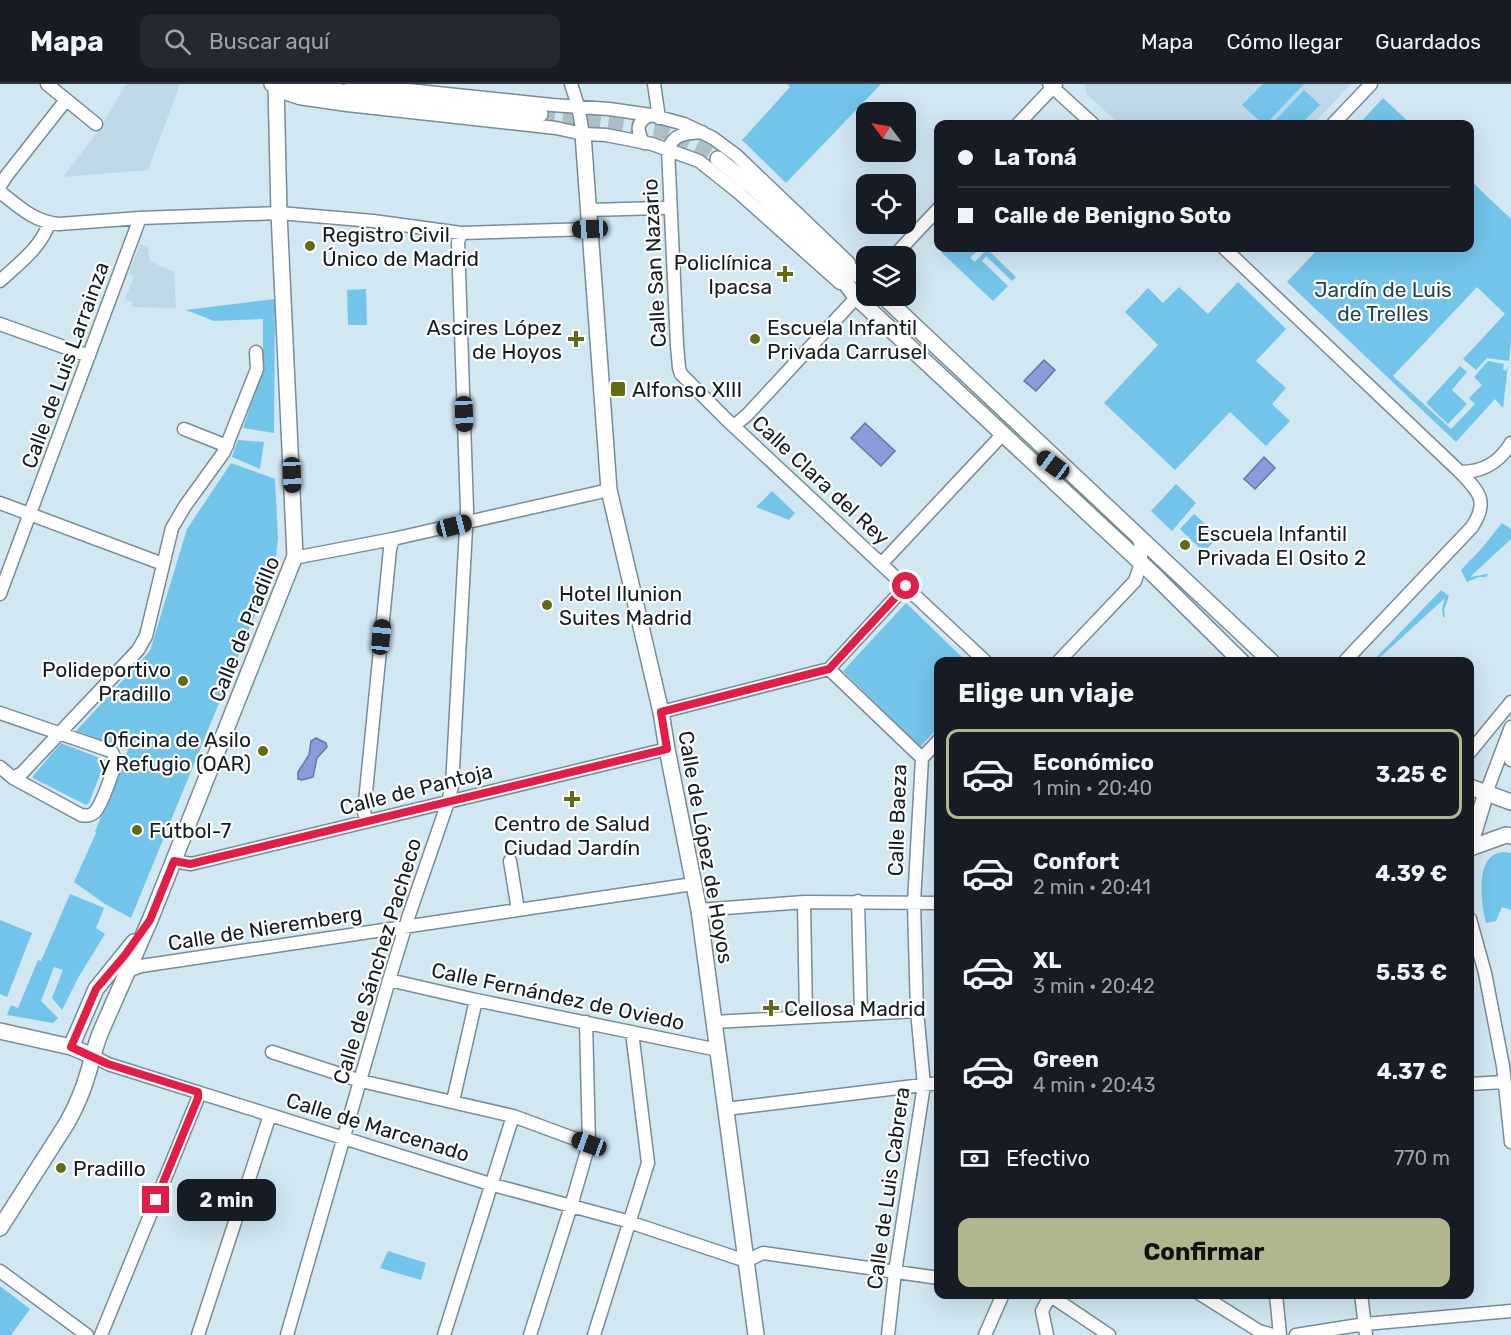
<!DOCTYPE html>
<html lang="es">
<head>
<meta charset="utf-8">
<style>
	:root { --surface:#171b24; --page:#242831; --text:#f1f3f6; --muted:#9ea1a6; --line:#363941; --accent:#b1b68f }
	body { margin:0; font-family:Rubik,sans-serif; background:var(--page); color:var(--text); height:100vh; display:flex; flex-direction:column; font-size:22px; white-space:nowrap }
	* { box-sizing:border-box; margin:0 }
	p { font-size:20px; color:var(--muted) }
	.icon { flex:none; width:33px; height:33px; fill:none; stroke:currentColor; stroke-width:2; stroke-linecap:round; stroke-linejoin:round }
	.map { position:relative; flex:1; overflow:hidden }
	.drawer { position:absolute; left:934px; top:573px; width:540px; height:642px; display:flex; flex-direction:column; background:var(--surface); border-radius:12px; box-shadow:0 6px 24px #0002 }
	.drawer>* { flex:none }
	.hud { position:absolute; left:934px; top:36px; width:540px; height:132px; border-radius:12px; box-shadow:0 6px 24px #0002; display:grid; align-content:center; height:132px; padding:0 24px; background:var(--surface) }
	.needle { width:39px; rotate:302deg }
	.buttons { position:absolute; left:856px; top:18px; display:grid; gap:12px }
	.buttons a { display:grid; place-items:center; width:60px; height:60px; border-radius:12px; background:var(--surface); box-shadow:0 6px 24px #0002; font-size:30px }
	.end { position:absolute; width:27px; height:27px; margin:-14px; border:8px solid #e11d48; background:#fff; box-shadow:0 0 0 3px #fff }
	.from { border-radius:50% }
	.bubble { position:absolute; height:42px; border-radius:12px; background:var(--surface); box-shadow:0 6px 24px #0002; font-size:20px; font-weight:700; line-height:42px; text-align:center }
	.car { position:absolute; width:18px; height:36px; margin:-18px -9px; border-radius:8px; box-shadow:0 0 4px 2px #0007; background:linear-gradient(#222 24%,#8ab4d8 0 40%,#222 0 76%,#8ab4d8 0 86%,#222 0) }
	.hud b { display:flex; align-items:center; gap:21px; height:57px; font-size:22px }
	.hud b+b { border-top:2px solid var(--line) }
	.hud i { width:15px; height:15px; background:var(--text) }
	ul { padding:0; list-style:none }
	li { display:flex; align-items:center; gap:18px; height:90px; margin:0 12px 9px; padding:0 12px; border:3px solid transparent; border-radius:12px }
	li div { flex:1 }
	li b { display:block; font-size:22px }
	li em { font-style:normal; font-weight:700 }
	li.active { border-color:var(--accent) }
	li>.icon { width:54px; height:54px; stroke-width:1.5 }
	h2 { padding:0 24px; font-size:27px; line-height:72px }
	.pay { display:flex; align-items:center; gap:15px; height:66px; padding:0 24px; font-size:22px }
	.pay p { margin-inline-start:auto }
	.primary-button { display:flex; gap:12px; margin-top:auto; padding:12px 24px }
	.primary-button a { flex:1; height:69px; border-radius:12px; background:var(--accent); color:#111; font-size:24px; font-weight:700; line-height:69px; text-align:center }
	header { display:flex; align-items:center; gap:36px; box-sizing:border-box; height:84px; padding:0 30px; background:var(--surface); border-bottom:2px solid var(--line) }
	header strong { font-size:28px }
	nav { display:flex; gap:33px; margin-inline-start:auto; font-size:21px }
	.search { width:420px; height:54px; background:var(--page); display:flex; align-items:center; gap:15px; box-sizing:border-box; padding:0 21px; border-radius:12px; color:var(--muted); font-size:22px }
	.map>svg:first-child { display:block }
</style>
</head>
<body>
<header>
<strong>Mapa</strong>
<div class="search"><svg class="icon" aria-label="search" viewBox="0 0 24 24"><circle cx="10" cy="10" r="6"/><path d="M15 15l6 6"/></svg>Buscar aquí</div>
<nav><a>Mapa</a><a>Cómo llegar</a><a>Guardados</a></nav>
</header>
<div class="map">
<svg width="1511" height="1251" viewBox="0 0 1511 1251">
	<rect width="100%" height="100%" fill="#d1e7f2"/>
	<path fill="#bdd9e8" d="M126 0H180L148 86 63 93 99 46Z
		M1084 0H1351L1313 40H1119L1087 10Z
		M140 160 148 163 150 177 174 188 176 224 131 223 132 218 125 216 134 192 129 190Z"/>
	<path fill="#73c4ea" d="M787 0H881L786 99 742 56 790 3Z
		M1263 0H1304L1266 40H1263L1242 21Z
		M1304 6 1320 21 1301 40H1272Z
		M1383 14 1411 40H1359Z
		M1470 96 1511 135V257L1509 277 1487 274 1476 286 1463 275 1505 230 1477 203 1393 292 1451 345 1475 320 1469 314 1482 301 1474 293 1488 277 1504 280 1503 285 1506 287 1508 281 1503 324 1495 315 1456 358 1287 198 1319 164H1470Z
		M945 164H976V168L970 174 975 178 987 165 1016 193 1012 197 986 172 982 177 1008 202 993 217 941 168Z
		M1238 198 1286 245 1256 277 1286 304 1272 320 1290 337 1266 362 1230 328 1175 386 1104 319 1158 261 1125 228 1148 204 1163 219 1179 203 1208 230Z
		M366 205 367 241H348L347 206Z
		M275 215 274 349 243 344 263 284V235L214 237 186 226Z
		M1460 282 1467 288 1452 306 1467 320 1448 340 1426 319Z
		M238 356 264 358 260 385 232 373Z
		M231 379 275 395 278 454 275 482 131 834 105 820 74 798 96 749 95 748 128 666 76 647 150 567 187 445Z
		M1176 400 1196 419 1172 447 1151 427Z
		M772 407 795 429 789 436 756 423Z
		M1194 430 1219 452 1204 468 1180 445Z
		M1502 439 1511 445V455L1470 493 1488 490 1486 493H1479L1467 498 1461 486 1482 464Z
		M1441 506 1449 512 1444 526 1445 532 1443 534 1442 525 1445 514 1376 577H1373Z
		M906 519 966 577 939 578V643L920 663 843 587Z
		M61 659 105 676V678L89 719 86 721 33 694V692Z
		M1503 768 1511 769V826L1502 823 1496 837 1486 839C1481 820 1474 770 1503 768Z
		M70 810 104 824 96 844 105 850 78 894 62 926 52 914 63 886 54 883 41 917 58 934 53 939 7 931 11 921 18 924 38 876 41 877Z
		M0 836 32 849 7 913 0 910Z
		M388 1167 426 1179 421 1196 380 1184Z
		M0 1202 30 1225 11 1251H0Z"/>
	<path fill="#8c99da" stroke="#6874a2" stroke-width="1.5" d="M1044 276 1055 286 1036 307 1024 297Z
		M865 339 895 367 881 382 851 354Z
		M1264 373 1275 384 1255 405 1244 395Z
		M316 654 326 659 327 663 317 674 313 693 302 696 298 695V688L309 671 311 657Z"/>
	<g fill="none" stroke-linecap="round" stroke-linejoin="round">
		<path stroke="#abbfc8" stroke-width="15" stroke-dasharray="15 8" stroke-linecap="butt" d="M540 30 667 48 697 62 718 75"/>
		<g stroke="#788c96" stroke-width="15">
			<path id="minor" d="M47 0 96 40
				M279 0 276 1 287 10 299 14 347 21 556 44 583 50 606 51 652 60 699 77 738 108 840 199
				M351 0 552 21 609 25 651 31 684 40 713 54 736 71 849 179
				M571 0 578 22 583 50
				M654 0 659 34
				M1049 0 1093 40
				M1018 40 1056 0
				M1333 40 1371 0
				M702 48C687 49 674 49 668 65L677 261 679 284 681 290 726 335 986 578
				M644 59C636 46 636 37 651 31
				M0 102 7 91 66 16
				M0 108C18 122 34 138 59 140L140 134 279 129 373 137 461 149 590 145
				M589 126 662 124 670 122
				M1224 164 1460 388C1479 408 1489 417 1472 443L1344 578
				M894 172 939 124
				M0 197C18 180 41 164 49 139
				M0 240 89 272
				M734 342 747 331 867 202
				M184 345 227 362
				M1460 388C1483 388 1499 379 1511 359
				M0 419 163 480
				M295 472 299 473 393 455 609 406
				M882 479 1002 351
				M0 510 140 134
				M1058 578 1135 497 1141 479V468L1140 458 1137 452
				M829 585 922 674 914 819 917 927 924 1001 895 1188 888 1251
				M661 628 829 585 906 502
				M0 629 108 666 112 668 116 677C113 688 102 720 95 728 90 732 87 732 81 731L13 694 0 683
				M1508 655 1511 676
				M1470 668 1511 618
				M922 674 939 656
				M13 694 22 689 138 566 146 552 172 444 185 422 224 368 257 285 256 268
				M1486 709 1511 643
				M367 737 364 728 390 465 393 455
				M174 777 191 780 667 665
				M510 777 518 826
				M858 817 861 929
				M804 818 806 933
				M699 826 804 818 939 819
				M1470 835 1485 889 1503 982 1511 1058
				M128 887 141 882 693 800
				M389 896 476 916 718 966
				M714 938 917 927
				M272 968 361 997 513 1032 589 1060
				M93 972 108 980 490 1100 623 1136 746 1177 763 1169 939 1194
				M1470 1000 1504 998
				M453 1017 476 916
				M726 1025 939 999
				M0 1187 87 1251
				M1048 1210 1109 1251
				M1200 1210 1259 1247 1273 1251
				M1276 1210 1280 1251
				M1361 1210 1366 1251
				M101 1251 198 1014V1008
				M198 1251 270 1031
				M287 1251 389 896 408 834 448 718 452 702 467 426 458 158 461 149
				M444 1251 513 1032
				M530 1251 571 1122 589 1060 586 938
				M594 1251 648 1079 632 948
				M985 1251 1003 1210
				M1047 1251 1042 1227 1050 1212
				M1296 1251 1365 1240 1511 1227"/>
		</g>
		<g stroke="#788c96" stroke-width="18">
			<path id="tertiary" d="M272 0 540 30
				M583 50 609 406 661 628 667 665 699 826 756 1251
				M718 75 753 103 820 165 867 197
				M820 165 856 213 1153 490 1242 578
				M883 212 1272 578
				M1470 703 1511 718
				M1470 761 1486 709
				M1470 764 1506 751 1511 752
				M0 947 71 963 93 972
				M71 963 96 905 134 858
				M0 1144 67 1039C76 1023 84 1004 89 986 93 972 96 958 102 945L150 836 295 472 279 129 276 1"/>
		</g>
		<use href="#minor" stroke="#fff" stroke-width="12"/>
		<use href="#tertiary" stroke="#fff" stroke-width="15"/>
	</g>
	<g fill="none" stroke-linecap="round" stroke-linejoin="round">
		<path stroke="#e11d48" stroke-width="8" d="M156 1116 198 1014V1008L108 980 71 963 96 905 125 871 150 836 174 777 190 780 667 665 661 628 829 585 906 502"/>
	</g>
	<g fill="#626b11" stroke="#fff" stroke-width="2">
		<circle cx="310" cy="162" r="6"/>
		<path d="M782 181h6v6h6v6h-6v6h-6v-6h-6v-6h6z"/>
		<path d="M573 246h6v6h6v6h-6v6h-6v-6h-6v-6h6z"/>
		<circle cx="755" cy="255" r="6"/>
		<rect x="610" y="297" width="16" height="16" rx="3"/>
		<circle cx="1185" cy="461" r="6"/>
		<circle cx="547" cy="521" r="6"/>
		<circle cx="183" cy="597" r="6"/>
		<circle cx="263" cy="667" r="6"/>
		<path d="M569 706h6v6h6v6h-6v6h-6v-6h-6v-6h6z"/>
		<circle cx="137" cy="746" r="6"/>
		<path d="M768 915h6v6h6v6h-6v6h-6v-6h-6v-6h6z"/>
		<circle cx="61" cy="1084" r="6"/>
	</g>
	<g text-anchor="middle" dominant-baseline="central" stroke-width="4.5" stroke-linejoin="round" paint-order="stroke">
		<g font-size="21" fill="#151d21" stroke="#fff" text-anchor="start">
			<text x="322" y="150">Registro Civil<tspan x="322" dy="24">Único de Madrid</tspan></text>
			<text x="772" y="178" text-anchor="end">Policlínica<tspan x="772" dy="24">Ipacsa</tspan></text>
			<text x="562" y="243" text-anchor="end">Ascires López<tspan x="562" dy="24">de Hoyos</tspan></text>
			<text x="767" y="243">Escuela Infantil<tspan x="767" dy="24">Privada Carrusel</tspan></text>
			<text x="632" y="305">Alfonso XIII</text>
			<text x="1197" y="449">Escuela Infantil<tspan x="1197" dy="24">Privada El Osito 2</tspan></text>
			<text x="559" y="509">Hotel Ilunion<tspan x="559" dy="24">Suites Madrid</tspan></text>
			<text x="171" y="585" text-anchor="end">Polideportivo<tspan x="171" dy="24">Pradillo</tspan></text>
			<text x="251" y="655" text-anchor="end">Oficina de Asilo<tspan x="251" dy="24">y Refugio (OAR)</tspan></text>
			<text x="572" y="739" text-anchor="middle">Centro de Salud<tspan x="572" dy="24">Ciudad Jardín</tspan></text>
			<text x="149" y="746">Fútbol-7</text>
			<text x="784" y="924">Cellosa Madrid</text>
			<text x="73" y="1084">Pradillo</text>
		</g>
		<g font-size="21" fill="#151d21" stroke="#fff">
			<text transform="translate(654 179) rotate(-93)">Calle San Nazario</text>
			<text transform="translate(65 281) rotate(-70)">Calle de Luis Larrainza</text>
			<text transform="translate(821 396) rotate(43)">Calle Clara del Rey</text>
			<text transform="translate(244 545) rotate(-68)">Calle de Pradillo</text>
			<text transform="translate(416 705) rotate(-14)">Calle de Pantoja</text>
			<text transform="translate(897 736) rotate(-88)">Calle Baeza</text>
			<text transform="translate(706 763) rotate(80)">Calle de López de Hoyos</text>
			<text transform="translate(265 844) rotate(-9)">Calle de Nieremberg</text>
			<text transform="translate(377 877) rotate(-73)">Calle de Sánchez Pacheco</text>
			<text transform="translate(558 912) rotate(12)">Calle Fernández de Oviedo</text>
			<text transform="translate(378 1043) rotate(17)">Calle de Marcenado</text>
			<text transform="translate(888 1104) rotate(-82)">Calle de Luis Cabrera</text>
		</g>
		<g font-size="21" fill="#204555" stroke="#fff">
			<text x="1383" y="205">Jardín de Luis<tspan x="1383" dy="24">de Trelles</tspan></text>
		</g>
	</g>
</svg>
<div class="buttons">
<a><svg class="needle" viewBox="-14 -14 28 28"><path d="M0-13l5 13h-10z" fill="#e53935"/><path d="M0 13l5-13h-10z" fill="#9ea1a6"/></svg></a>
<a><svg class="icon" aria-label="locate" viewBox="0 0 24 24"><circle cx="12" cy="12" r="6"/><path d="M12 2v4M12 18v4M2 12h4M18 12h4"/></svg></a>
<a><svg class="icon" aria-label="layers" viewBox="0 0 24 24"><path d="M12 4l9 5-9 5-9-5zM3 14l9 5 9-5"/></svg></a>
</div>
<i class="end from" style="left:906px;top:502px"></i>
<i class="end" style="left:156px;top:1116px"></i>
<div class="bubble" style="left:177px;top:1095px;width:99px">2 min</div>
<i class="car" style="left:590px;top:145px;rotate:268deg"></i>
<i class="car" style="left:464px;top:330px;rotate:178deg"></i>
<i class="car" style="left:1053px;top:381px;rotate:306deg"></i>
<i class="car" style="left:292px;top:391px;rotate:178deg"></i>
<i class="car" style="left:454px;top:442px;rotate:76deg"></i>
<i class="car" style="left:381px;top:553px;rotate:6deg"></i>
<i class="car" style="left:589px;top:1060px;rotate:290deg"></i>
<div class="hud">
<b><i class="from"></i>La Toná</b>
<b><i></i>Calle de Benigno Soto</b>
</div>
<section class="drawer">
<h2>Elige un viaje</h2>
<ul>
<li class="active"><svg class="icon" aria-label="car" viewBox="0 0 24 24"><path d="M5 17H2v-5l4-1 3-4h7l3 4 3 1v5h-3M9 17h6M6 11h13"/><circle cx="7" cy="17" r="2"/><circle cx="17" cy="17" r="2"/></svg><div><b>Económico</b><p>1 min · 20:40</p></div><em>3.25 €</em></li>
<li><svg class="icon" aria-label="car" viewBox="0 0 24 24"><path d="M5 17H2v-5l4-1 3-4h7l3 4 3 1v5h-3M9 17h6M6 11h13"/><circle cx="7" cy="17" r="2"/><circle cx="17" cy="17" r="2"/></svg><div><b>Confort</b><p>2 min · 20:41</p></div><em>4.39 €</em></li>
<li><svg class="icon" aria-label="car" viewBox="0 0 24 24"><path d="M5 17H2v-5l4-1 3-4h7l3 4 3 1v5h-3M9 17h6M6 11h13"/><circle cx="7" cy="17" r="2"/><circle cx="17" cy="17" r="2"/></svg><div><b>XL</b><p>3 min · 20:42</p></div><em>5.53 €</em></li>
<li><svg class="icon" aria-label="car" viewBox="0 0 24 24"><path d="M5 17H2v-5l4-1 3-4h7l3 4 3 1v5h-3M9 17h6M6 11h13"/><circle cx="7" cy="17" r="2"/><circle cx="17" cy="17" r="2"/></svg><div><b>Green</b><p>4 min · 20:43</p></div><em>4.37 €</em></li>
</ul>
<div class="pay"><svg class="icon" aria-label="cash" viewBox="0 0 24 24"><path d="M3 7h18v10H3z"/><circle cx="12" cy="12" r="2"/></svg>Efectivo<p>770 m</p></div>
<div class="primary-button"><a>Confirmar</a></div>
</section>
</div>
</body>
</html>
